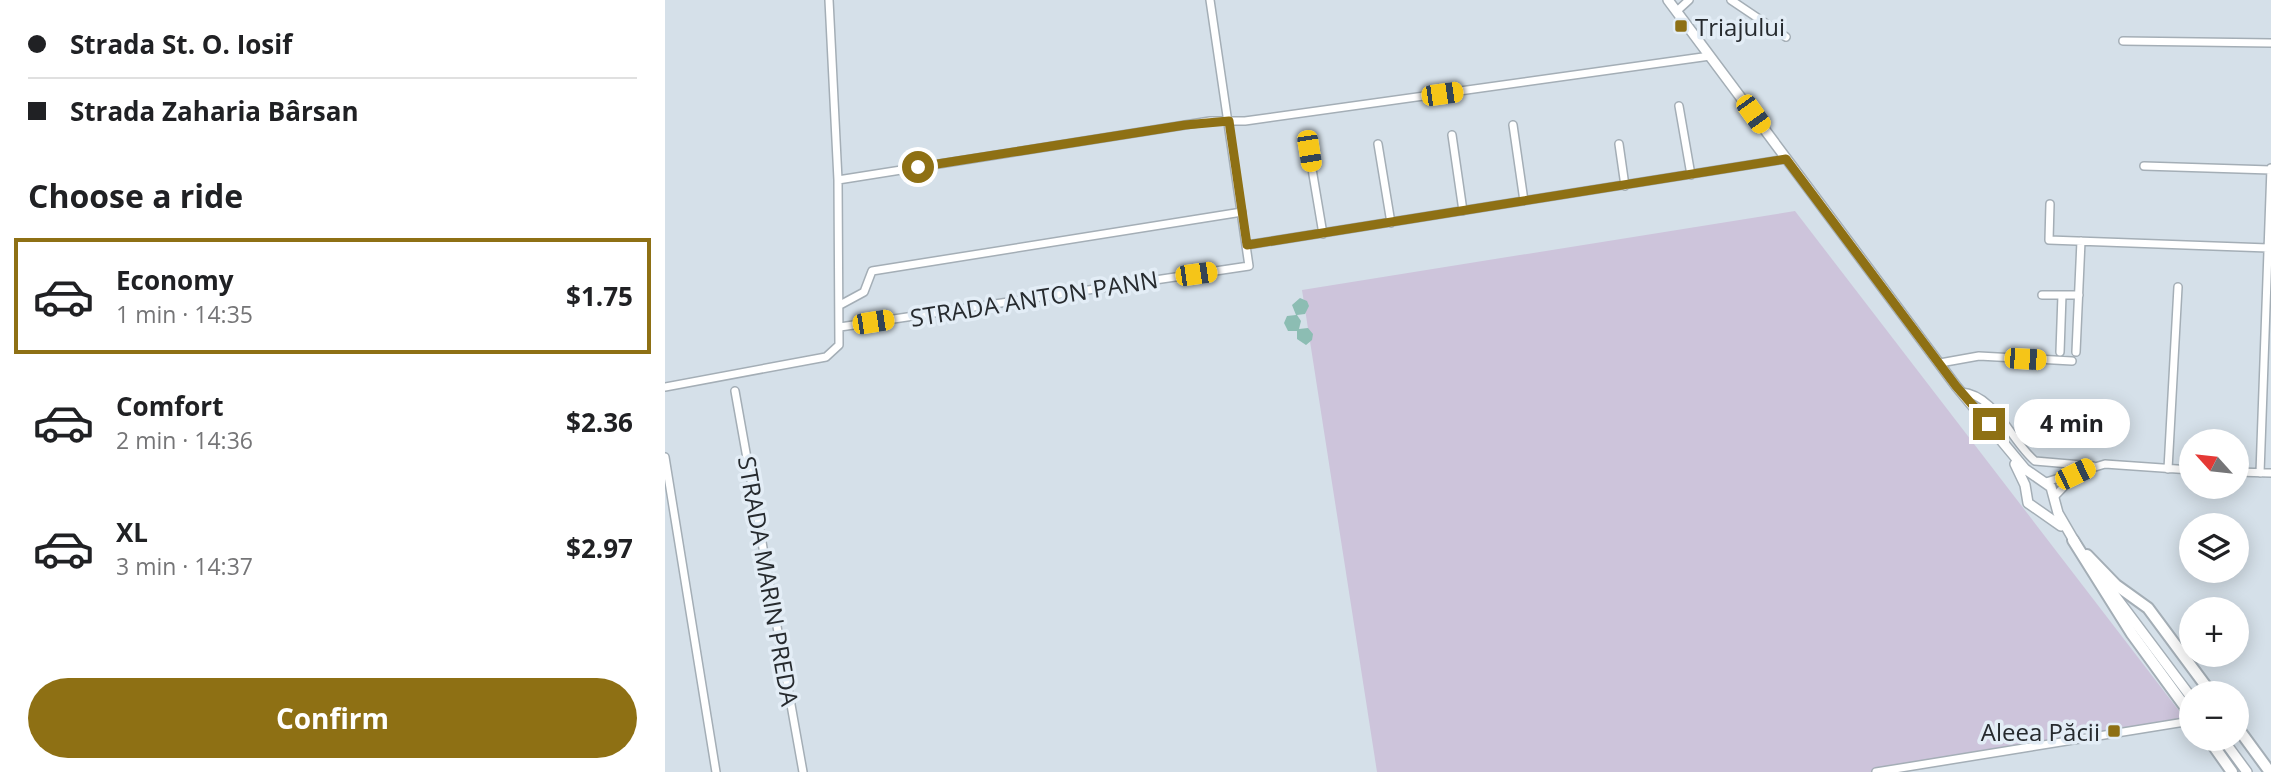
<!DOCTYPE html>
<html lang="en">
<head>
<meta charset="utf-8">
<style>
	:root { --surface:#fff; --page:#f6f6f6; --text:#202124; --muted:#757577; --line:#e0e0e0; --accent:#8e7014 }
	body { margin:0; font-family:"Open Sans",sans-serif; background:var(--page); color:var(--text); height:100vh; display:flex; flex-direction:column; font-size:26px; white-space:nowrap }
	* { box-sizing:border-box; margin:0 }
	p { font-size:23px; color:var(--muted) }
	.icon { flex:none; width:38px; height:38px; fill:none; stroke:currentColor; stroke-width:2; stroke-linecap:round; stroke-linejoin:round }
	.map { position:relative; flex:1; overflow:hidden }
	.side { display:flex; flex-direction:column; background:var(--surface); width:665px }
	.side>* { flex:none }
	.banner { display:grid; align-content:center; height:154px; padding:0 28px; background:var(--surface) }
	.needle { width:46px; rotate:297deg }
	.buttons { position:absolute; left:1514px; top:429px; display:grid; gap:14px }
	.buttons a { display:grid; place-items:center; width:70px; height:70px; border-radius:50%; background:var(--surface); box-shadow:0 4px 18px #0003; font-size:35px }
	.end { position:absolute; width:32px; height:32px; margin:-16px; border:9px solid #8e7014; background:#fff; box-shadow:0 0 0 4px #fff }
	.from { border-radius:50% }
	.bubble { position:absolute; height:49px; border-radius:24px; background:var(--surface); box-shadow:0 4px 18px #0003; font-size:23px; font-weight:700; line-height:49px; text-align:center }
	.car { position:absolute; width:21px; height:42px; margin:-21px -10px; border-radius:9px; box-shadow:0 0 5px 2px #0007; background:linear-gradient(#f5c518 24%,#345 0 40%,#f5c518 0 76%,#345 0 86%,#f5c518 0) }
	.banner b { display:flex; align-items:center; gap:24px; height:66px; font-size:26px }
	.banner b+b { border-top:2px solid var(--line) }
	.banner i { width:18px; height:18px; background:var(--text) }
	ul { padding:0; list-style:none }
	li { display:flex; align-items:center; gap:21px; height:116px; margin:0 14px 10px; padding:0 14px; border:4px solid transparent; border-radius:0px }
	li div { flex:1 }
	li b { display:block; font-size:26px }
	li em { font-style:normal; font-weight:700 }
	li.current { border-color:var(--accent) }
	li>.icon { width:63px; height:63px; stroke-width:1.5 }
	h2 { padding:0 28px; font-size:32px; line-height:84px }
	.action { display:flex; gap:14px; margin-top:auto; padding:14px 28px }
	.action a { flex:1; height:80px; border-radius:42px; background:var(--accent); color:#fff; font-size:28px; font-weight:700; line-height:80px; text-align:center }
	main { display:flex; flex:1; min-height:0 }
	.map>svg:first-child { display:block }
</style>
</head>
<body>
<main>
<section class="side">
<div class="banner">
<b><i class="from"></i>Strada St. O. Iosif</b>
<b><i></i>Strada Zaharia Bârsan</b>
</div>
<h2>Choose a ride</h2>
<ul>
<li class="current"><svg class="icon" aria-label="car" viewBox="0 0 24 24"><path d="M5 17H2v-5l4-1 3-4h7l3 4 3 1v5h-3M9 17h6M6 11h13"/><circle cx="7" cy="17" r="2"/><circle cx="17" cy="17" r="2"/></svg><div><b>Economy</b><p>1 min · 14:35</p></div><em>$1.75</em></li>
<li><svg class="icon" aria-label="car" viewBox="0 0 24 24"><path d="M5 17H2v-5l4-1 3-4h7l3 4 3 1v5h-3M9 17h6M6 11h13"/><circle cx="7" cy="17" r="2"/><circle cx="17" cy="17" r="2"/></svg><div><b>Comfort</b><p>2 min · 14:36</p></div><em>$2.36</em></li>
<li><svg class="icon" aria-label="car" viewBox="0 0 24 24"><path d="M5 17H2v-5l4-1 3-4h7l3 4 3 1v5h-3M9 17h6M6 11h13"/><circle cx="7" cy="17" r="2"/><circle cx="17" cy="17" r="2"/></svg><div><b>XL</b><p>3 min · 14:37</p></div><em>$2.97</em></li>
</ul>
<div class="action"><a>Confirm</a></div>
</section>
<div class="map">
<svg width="1606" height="772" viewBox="0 0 1606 772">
	<rect width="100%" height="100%" fill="#d5e0e9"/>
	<path fill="#cdc4db" d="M1130 211 1525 725 1209 772H712L637 290Z"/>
	<path fill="#8cbdb3" d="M635 298 642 301 644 306 640 314 632 315 636 321 634 329 643 328 648 334 647 340 641 345 632 339V331H623L619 323 622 316 631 315 627 305Z"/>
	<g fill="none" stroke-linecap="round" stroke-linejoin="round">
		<g stroke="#a4aeb6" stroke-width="10">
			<path id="minor" d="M1066 0 1121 37
				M1012 11 1024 0
				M1458 41 1606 43
				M1014 106 1026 175
				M848 125 859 201
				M787 135 798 211
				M713 144 726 223
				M954 144 960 186
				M644 151 658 234
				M1479 166 1606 170
				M173 180 545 121H580L1045 56
				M1385 204 1384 240 1603 248
				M582 245 1121 159
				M1377 295H1414
				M175 305 199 292 207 271 577 212
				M175 327 584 266 545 0
				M1395 352 1397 295
				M1411 352 1416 241
				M1275 363 1314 356 1407 361
				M0 387 161 357 174 345 173 180 164 0
				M70 391 138 772
				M1296 392C1330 394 1346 441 1370 461L1428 466
				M0 457 51 772
				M1503 469 1513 287
				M1572 472 1606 473
				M1595 473 1606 168
				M1381 482 1440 464 1526 470
				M1389 497 1410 475
				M1211 772 1526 721"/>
		</g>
		<g stroke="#a4aeb6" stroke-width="12">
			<path id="major" d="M1003 0 1291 386 1360 469 1386 487 1393 513 1411 544
				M1350 464 1360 485 1363 503 1396 526
				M1439 581 1526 697
				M1557 738 1582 772"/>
		</g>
		<g stroke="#a4aeb6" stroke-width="14">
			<path id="highway" d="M1408 540 1467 634 1526 715
				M1422 555 1451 585 1483 608 1546 693
				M1572 727 1605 772
				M1543 738 1567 772"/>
		</g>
		<use href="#minor" stroke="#fff" stroke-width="7"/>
		<use href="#major" stroke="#fff" stroke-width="9"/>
		<use href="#highway" stroke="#fff" stroke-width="10"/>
	</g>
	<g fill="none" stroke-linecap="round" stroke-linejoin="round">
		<path stroke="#8e7014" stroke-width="9" d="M253 167 520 125 564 121 582 245 1121 159 1291 386 1324 424"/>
	</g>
	<g fill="#8e7014" stroke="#e3edf6" stroke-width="2.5">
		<rect x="1009" y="19" width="14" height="14" rx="3.5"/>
		<rect x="1442" y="724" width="14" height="14" rx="3.5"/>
	</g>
	<g text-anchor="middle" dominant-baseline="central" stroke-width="7" stroke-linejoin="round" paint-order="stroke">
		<g font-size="24" fill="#262a2e" stroke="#e3edf6" text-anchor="start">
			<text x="1030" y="26">Triajului</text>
			<text x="1435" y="731" text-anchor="end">Aleea Păcii</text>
		</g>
		<g font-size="24" fill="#262a2e" stroke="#e3edf6">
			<text transform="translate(369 298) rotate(-9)">STRADA ANTON PANN</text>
			<text transform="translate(104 581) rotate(80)">STRADA MARIN PREDA</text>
		</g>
	</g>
</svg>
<div class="buttons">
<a><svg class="needle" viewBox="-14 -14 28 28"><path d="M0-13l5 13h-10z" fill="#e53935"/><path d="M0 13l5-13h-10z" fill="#757577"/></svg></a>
<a><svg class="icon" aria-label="layers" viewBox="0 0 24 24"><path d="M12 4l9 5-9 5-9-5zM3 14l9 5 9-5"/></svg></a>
<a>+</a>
<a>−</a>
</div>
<i class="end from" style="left:253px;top:167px"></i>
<i class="end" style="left:1324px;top:424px"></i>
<div class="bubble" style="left:1349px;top:399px;width:116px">4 min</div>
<i class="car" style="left:777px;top:94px;rotate:82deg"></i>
<i class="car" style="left:1088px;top:114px;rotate:144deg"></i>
<i class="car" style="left:644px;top:151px;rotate:171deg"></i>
<i class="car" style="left:531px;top:274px;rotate:82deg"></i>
<i class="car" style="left:208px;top:322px;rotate:81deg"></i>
<i class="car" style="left:1360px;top:359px;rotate:93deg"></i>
<i class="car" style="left:1410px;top:474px;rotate:64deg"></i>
</div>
</main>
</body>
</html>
